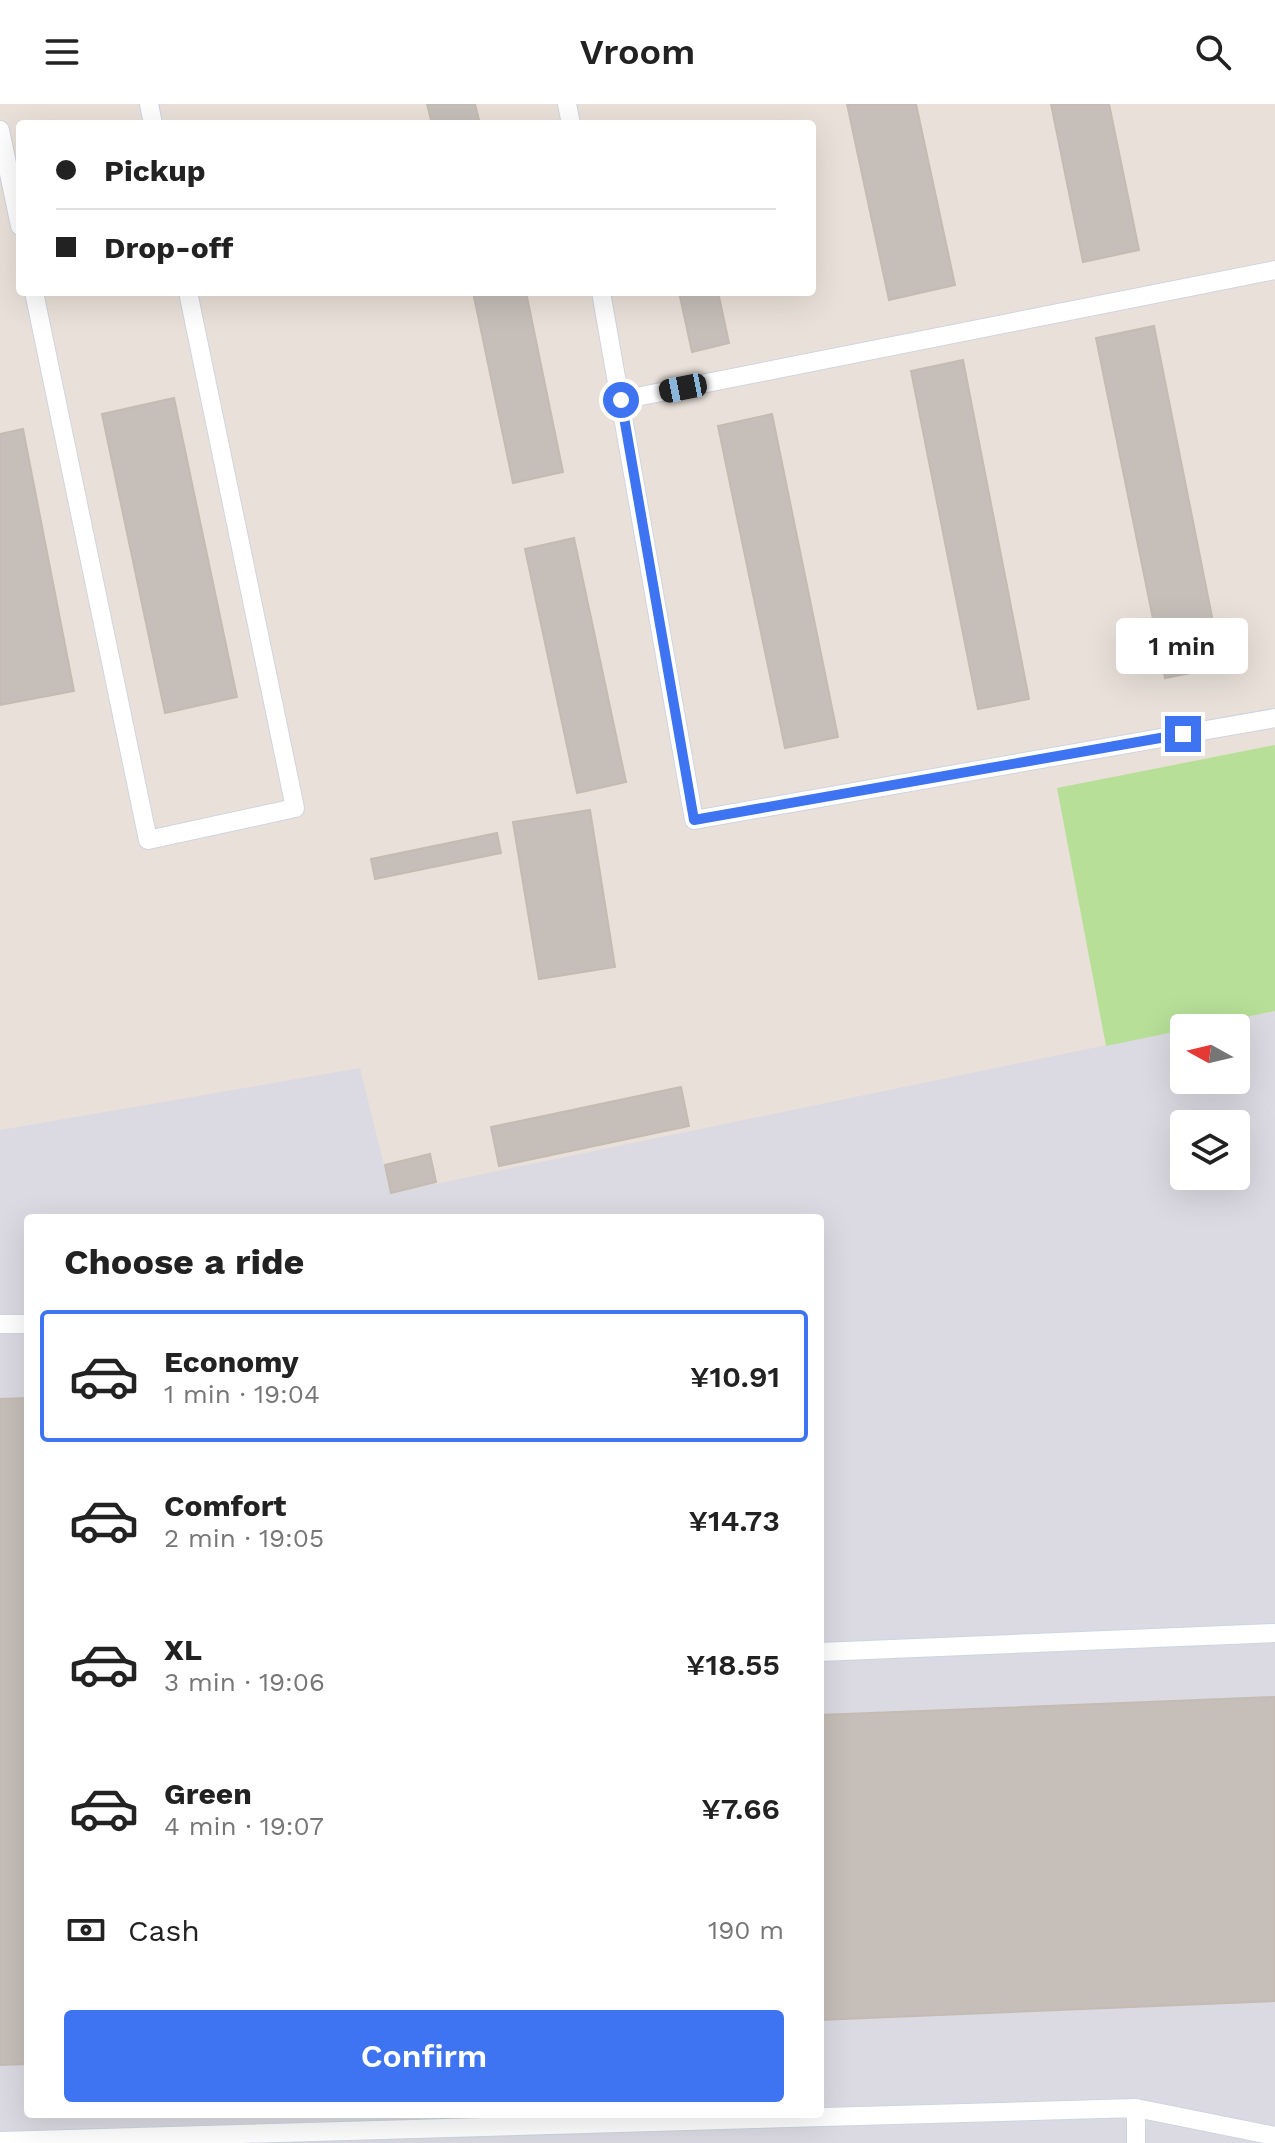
<!DOCTYPE html>
<html lang="en">
<head>
<meta charset="utf-8">
<style>
	:root { --surface:#fff; --page:#f2f2f2; --text:#222; --muted:#767676; --line:#e0e0e0; --accent:#3e73f2 }
	body { margin:0; font-family:"Work Sans",sans-serif; background:var(--page); color:var(--text); height:100vh; display:flex; flex-direction:column; font-size:30px; white-space:nowrap }
	* { box-sizing:border-box; margin:0 }
	p { font-size:26px; color:var(--muted) }
	.icon { flex:none; width:44px; height:44px; fill:none; stroke:currentColor; stroke-width:2; stroke-linecap:round; stroke-linejoin:round }
	.map { position:relative; flex:1; overflow:hidden }
	.details { position:absolute; left:24px; top:1110px; width:800px; height:904px; display:flex; flex-direction:column; background:var(--surface); border-radius:8px; box-shadow:0 8px 32px #0002 }
	.details>* { flex:none }
	.top-card { position:absolute; left:16px; top:16px; width:800px; height:176px; border-radius:8px; box-shadow:0 8px 32px #0002; display:grid; align-content:center; height:176px; padding:0 40px; background:var(--surface) }
	.needle { width:52px; rotate:278deg }
	.controls { position:absolute; left:1170px; top:910px; display:grid; gap:16px }
	.controls a { display:grid; place-items:center; width:80px; height:80px; border-radius:8px; background:var(--surface); box-shadow:0 8px 32px #0002; font-size:40px }
	.end { position:absolute; width:36px; height:36px; margin:-18px; border:10px solid #3e73f2; background:#fff; box-shadow:0 0 0 4px #fff }
	.from { border-radius:50% }
	.bubble { position:absolute; height:56px; border-radius:8px; background:var(--surface); box-shadow:0 8px 32px #0002; font-size:26px; font-weight:600; line-height:56px; text-align:center }
	.car { position:absolute; width:24px; height:48px; margin:-24px -12px; border-radius:10px; box-shadow:0 0 6px 2px #0007; background:linear-gradient(#222 24%,#8ab4d8 0 40%,#222 0 76%,#8ab4d8 0 86%,#222 0) }
	.top-card b { display:flex; align-items:center; gap:28px; height:76px; font-size:30px }
	.top-card b+b { border-top:2px solid var(--line) }
	.top-card i { width:20px; height:20px; background:var(--text) }
	ul { padding:0; list-style:none }
	li { display:flex; align-items:center; gap:24px; height:132px; margin:0 16px 12px; padding:0 24px; border:4px solid transparent; border-radius:8px }
	li div { flex:1 }
	li b { display:block; font-size:30px }
	li em { font-style:normal; font-weight:600 }
	li.on { border-color:var(--accent) }
	li>.icon { width:72px; height:72px; stroke-width:1.5 }
	h2 { padding:0 40px; font-size:36px; line-height:96px }
	.pay { display:flex; align-items:center; gap:20px; height:88px; padding:0 40px; font-size:30px }
	.pay p { margin-inline-start:auto }
	.cta { display:flex; gap:16px; margin-top:auto; padding:16px 40px }
	.cta a { flex:1; height:92px; border-radius:8px; background:var(--accent); color:#fff; font-size:32px; font-weight:600; line-height:92px; text-align:center }
	header { display:flex; justify-content:space-between; align-items:center; height:104px; padding:0 40px; background:var(--surface); font-size:36px; font-weight:600 }
	.map>svg:first-child { display:block }
</style>
</head>
<body>
<header><svg class="icon" aria-label="menu" viewBox="0 0 24 24"><path d="M4 6h16M4 12h16M4 18h16"/></svg>Vroom<svg class="icon" aria-label="search" viewBox="0 0 24 24"><circle cx="10" cy="10" r="6"/><path d="M15 15l6 6"/></svg></header>
<div class="map">
<svg width="1275" height="2039" viewBox="0 0 1275 2039">
	<rect width="100%" height="100%" fill="#e9e1d9"/>
	<path fill="#dbdae2" fill-rule="evenodd" d="M1275 907V2039H0V1026L360 964 391 1089 1184 925V976H1236V924H1191ZM1184 1020H1236V1072H1184ZM28 1114H820V2010H28Z"/>
	<path fill="#b7df97" d="M1275 641V907L1106 942 1057 684Z"/>
	<path fill="#c5beb9" stroke="#c4bcb3" stroke-width="2" d="M427 0H475L480 20H432Z
		M847 0H916L955 181 889 196Z
		M1051 0H1109L1139 146 1083 158Z
		M473 188H526L563 368 513 379Z
		M679 188H718L729 239 692 248Z
		M1154 222 1222 563 1165 574 1096 234Z
		M963 256 1029 595 978 605 911 267Z
		M174 294 237 593 165 609 102 310Z
		M772 310 838 633 785 644 718 322Z
		M23 325 74 587 0 601V330Z
		M574 434 626 678 577 689 525 445Z
		M590 706 615 863 539 875 513 718Z
		M497 729 501 749 375 775 371 755Z
		M681 983 689 1022 499 1062 491 1023Z
		M430 1050 436 1078 391 1089 385 1061Z
		M28 1294V1960L0 1961V1295Z
		M1275 1593V1897L820 1916V1611Z"/>
	<g fill="none" stroke-linecap="round" stroke-linejoin="round">
		<g stroke="#cfd4e0" stroke-width="20">
			<path id="service" d="M149 0 153 20
				M567 0 571 20
				M0 26 20 122
				M34 188 148 736 295 704 188 188
				M601 188 694 716 1275 614
				M621 296 1275 166
				M0 1220H28
				M820 1548 1275 1529
				M1136 2004V2039
				M0 2037 1136 2004 1275 2032"/>
		</g>
		<use href="#service" stroke="#fff" stroke-width="18"/>
	</g>
	<g fill="none" stroke-linecap="round" stroke-linejoin="round">
		<path stroke="#3e73f2" stroke-width="10" d="M621 296 694 716 1183 630"/>
	</g>
</svg>
<div class="controls">
<a><svg class="needle" viewBox="-14 -14 28 28"><path d="M0-13l5 13h-10z" fill="#e53935"/><path d="M0 13l5-13h-10z" fill="#767676"/></svg></a>
<a><svg class="icon" aria-label="layers" viewBox="0 0 24 24"><path d="M12 4l9 5-9 5-9-5zM3 14l9 5 9-5"/></svg></a>
</div>
<i class="end from" style="left:621px;top:296px"></i>
<i class="end" style="left:1183px;top:630px"></i>
<div class="bubble" style="left:1116px;top:514px;width:132px">1 min</div>
<i class="car" style="left:683px;top:284px;rotate:259deg"></i>
<div class="top-card">
<b><i class="from"></i>Pickup</b>
<b><i></i>Drop-off</b>
</div>
<section class="details">
<h2>Choose a ride</h2>
<ul>
<li class="on"><svg class="icon" aria-label="car" viewBox="0 0 24 24"><path d="M5 17H2v-5l4-1 3-4h7l3 4 3 1v5h-3M9 17h6M6 11h13"/><circle cx="7" cy="17" r="2"/><circle cx="17" cy="17" r="2"/></svg><div><b>Economy</b><p>1 min · 19:04</p></div><em>¥10.91</em></li>
<li><svg class="icon" aria-label="car" viewBox="0 0 24 24"><path d="M5 17H2v-5l4-1 3-4h7l3 4 3 1v5h-3M9 17h6M6 11h13"/><circle cx="7" cy="17" r="2"/><circle cx="17" cy="17" r="2"/></svg><div><b>Comfort</b><p>2 min · 19:05</p></div><em>¥14.73</em></li>
<li><svg class="icon" aria-label="car" viewBox="0 0 24 24"><path d="M5 17H2v-5l4-1 3-4h7l3 4 3 1v5h-3M9 17h6M6 11h13"/><circle cx="7" cy="17" r="2"/><circle cx="17" cy="17" r="2"/></svg><div><b>XL</b><p>3 min · 19:06</p></div><em>¥18.55</em></li>
<li><svg class="icon" aria-label="car" viewBox="0 0 24 24"><path d="M5 17H2v-5l4-1 3-4h7l3 4 3 1v5h-3M9 17h6M6 11h13"/><circle cx="7" cy="17" r="2"/><circle cx="17" cy="17" r="2"/></svg><div><b>Green</b><p>4 min · 19:07</p></div><em>¥7.66</em></li>
</ul>
<div class="pay"><svg class="icon" aria-label="cash" viewBox="0 0 24 24"><path d="M3 7h18v10H3z"/><circle cx="12" cy="12" r="2"/></svg>Cash<p>190 m</p></div>
<div class="cta"><a>Confirm</a></div>
</section>
</div>
</body>
</html>
